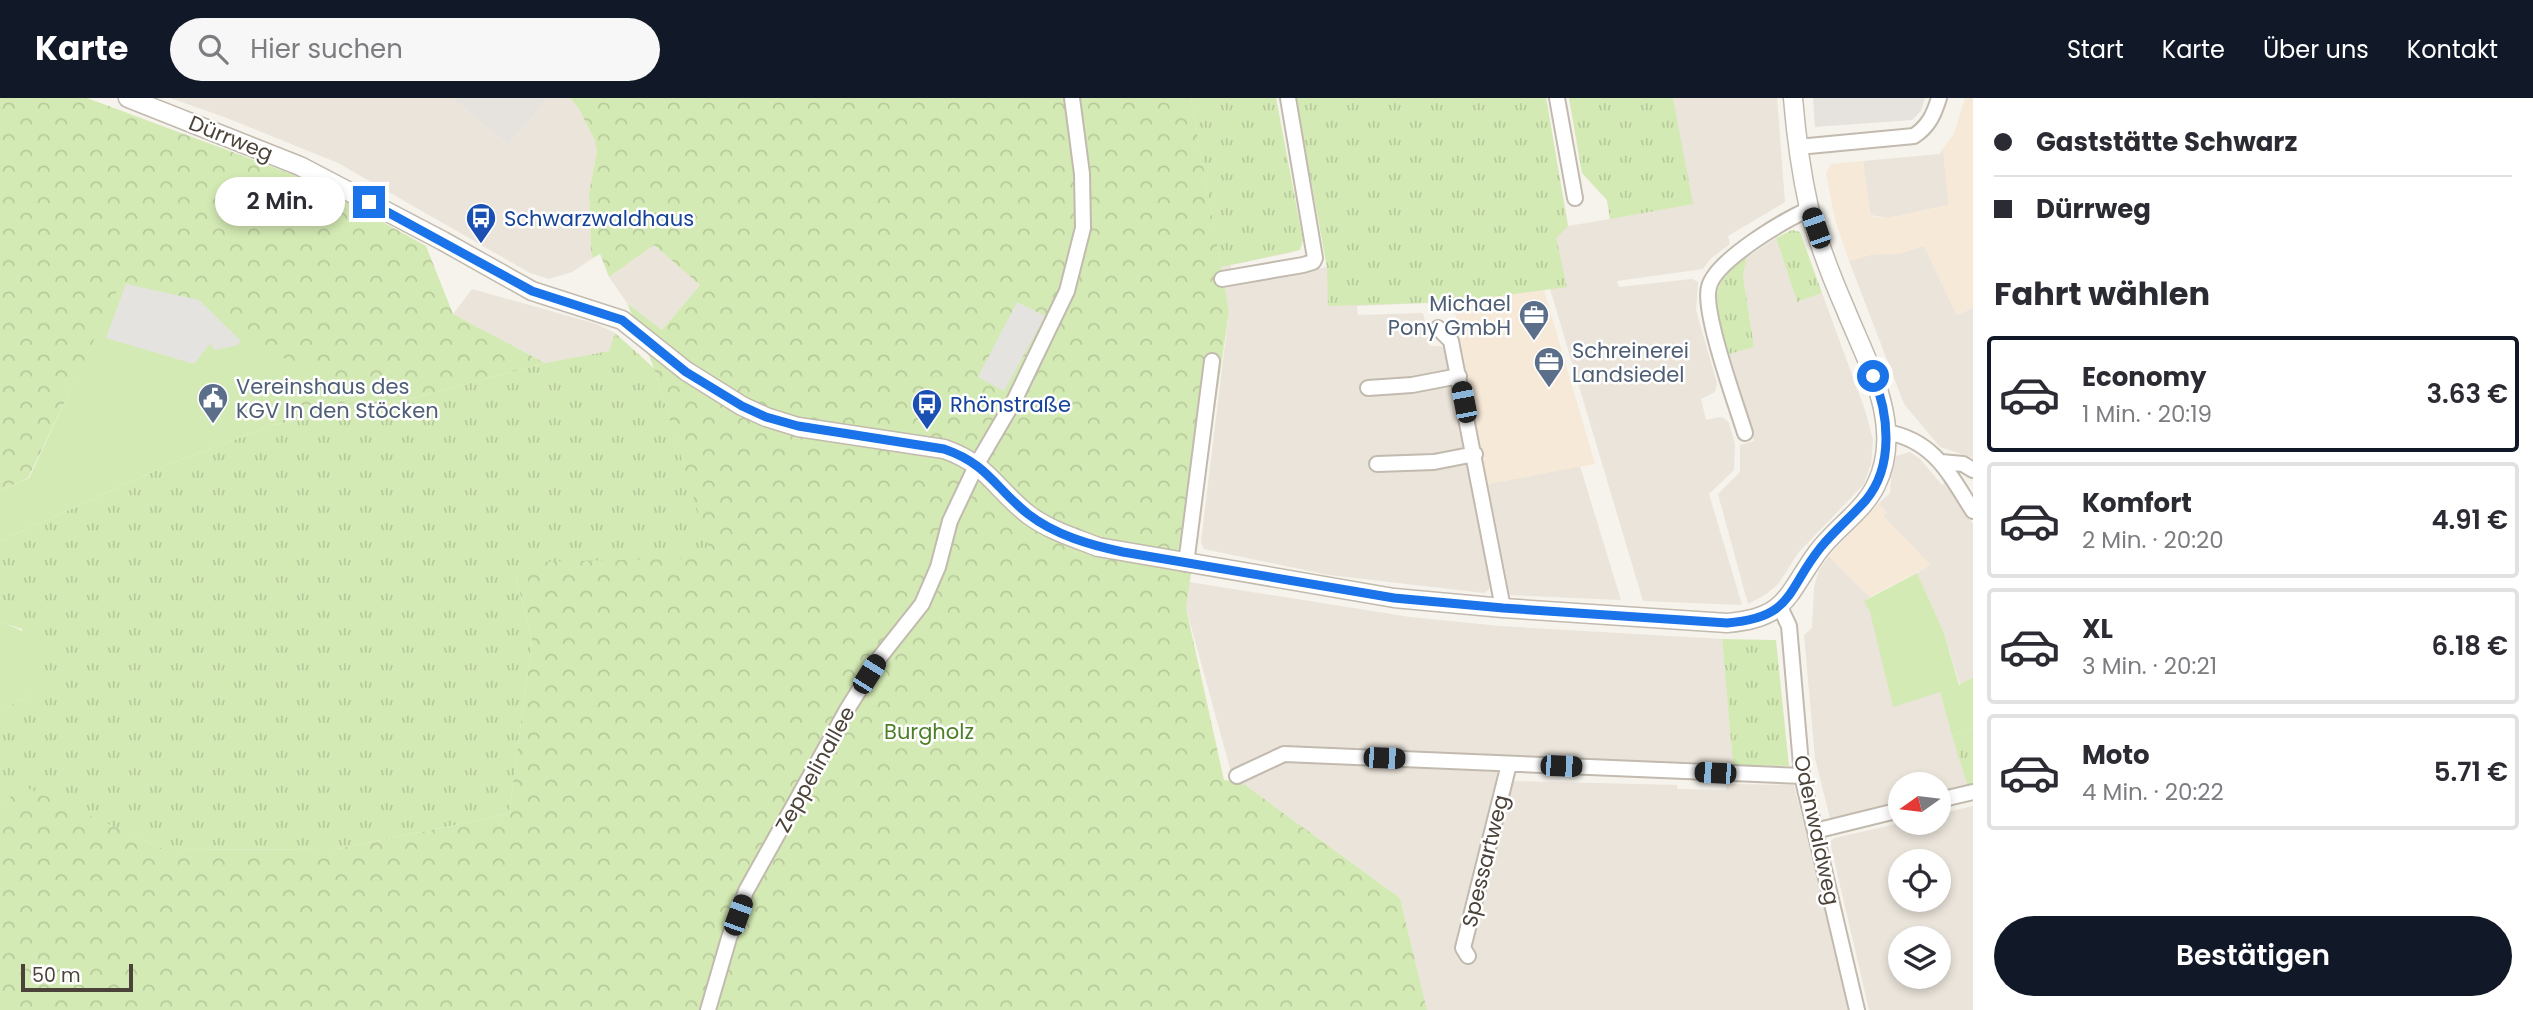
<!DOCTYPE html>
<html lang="de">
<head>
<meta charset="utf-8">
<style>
	:root { --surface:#fff; --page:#f7f7f7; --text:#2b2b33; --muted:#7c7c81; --line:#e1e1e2; --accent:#111827 }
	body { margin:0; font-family:Poppins,sans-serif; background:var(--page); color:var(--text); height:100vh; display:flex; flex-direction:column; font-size:26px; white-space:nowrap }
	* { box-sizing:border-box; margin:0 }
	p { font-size:23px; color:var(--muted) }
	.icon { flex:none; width:38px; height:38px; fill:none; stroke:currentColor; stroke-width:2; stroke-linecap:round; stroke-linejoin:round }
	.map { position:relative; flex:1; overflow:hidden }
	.panel { display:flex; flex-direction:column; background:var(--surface); width:560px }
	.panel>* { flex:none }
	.banner { display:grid; align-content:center; height:154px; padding:0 21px; background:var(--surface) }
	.needle { width:46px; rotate:256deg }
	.buttons { position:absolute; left:1888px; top:674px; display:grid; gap:14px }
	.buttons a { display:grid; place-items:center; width:63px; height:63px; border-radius:50%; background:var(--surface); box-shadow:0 4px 10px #0003; font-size:35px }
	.scale { position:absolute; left:21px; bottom:18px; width:112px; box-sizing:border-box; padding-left:7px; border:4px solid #4b4339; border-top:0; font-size:19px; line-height:24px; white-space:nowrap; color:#4b4339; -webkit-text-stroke:5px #fff; paint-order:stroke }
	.end { position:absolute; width:32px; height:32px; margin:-16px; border:9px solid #1a73e8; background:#fff; box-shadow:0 0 0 4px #fff }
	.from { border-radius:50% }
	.bubble { position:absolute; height:49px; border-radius:24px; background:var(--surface); box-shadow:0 4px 10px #0003; font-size:23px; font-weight:600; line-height:49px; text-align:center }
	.car { position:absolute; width:21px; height:42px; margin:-21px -10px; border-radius:9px; box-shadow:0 0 5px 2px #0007; background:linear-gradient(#222 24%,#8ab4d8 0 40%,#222 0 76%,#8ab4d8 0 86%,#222 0) }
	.banner b { display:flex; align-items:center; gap:24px; height:66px; font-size:26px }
	.banner b+b { border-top:2px solid var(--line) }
	.banner i { width:18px; height:18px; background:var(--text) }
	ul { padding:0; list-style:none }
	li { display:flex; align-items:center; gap:21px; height:116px; margin:0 14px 10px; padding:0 7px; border:4px solid var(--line); border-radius:7px }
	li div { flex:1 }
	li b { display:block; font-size:26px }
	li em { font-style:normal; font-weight:600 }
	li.current { border-color:var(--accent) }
	li>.icon { width:63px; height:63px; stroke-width:1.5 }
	h2 { padding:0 21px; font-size:32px; line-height:84px }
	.action { display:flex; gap:14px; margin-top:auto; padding:14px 21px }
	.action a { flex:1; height:80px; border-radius:42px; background:var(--accent); color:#fff; font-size:28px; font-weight:600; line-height:80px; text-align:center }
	header { display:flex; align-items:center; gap:42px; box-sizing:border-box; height:98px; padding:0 35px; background:var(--accent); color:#fff }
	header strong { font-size:33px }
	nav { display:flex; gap:38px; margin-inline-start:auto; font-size:24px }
	.search { width:490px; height:63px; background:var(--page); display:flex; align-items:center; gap:18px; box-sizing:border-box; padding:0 24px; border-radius:38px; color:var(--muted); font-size:26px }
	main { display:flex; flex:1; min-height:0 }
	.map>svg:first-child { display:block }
</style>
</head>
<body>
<header>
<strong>Karte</strong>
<div class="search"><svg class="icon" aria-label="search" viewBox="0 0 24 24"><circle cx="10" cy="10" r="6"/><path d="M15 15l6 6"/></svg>Hier suchen</div>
<nav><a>Start</a><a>Karte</a><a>Über uns</a><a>Kontakt</a></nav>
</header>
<main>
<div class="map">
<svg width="1973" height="912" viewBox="0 0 1973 912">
	<defs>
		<pattern id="grass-tufts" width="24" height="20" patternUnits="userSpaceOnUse" patternTransform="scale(1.75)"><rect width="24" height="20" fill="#d4eab4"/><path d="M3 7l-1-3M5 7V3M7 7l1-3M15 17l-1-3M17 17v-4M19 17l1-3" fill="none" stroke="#b8ca9c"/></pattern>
		<pattern id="forest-crowns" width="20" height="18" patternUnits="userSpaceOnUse" patternTransform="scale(1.75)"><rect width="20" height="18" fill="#d4eab4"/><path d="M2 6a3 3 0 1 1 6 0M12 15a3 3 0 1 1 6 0" fill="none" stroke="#b8ca9c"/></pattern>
	</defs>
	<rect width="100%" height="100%" fill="#f6f3ec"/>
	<path fill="#eae4da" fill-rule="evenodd" d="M170 0H451L509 47 548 0H570L579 11 594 41 597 53 589 95 591 154 593 160 572 174 549 181 530 175 338 65 227 20Z
		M1191 0H1276L1302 148 1294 154 1231 167V188L1327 169 1296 0H1546L1568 128 1610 121 1607 102 1582 75 1569 0H1777L1785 104 1728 138 1730 146 1710 161 1703 171 1617 183 1619 189 1692 181 1698 184 1696 212 1717 285 1715 294 1701 301 1706 322 1720 319 1724 320 1729 325 1735 346 1734 372 1709 396 1742 507 1643 503 1550 191 1453 204 1357 208 1358 217 1423 215 1430 248H1441L1446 252 1450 273 1410 281 1364 284H1449L1453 288 1465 351 1463 362 1468 366 1490 475 1489 491 1484 495 1329 477 1204 451 1201 444 1229 213Z
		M1943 50 1949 107 1888 120 1870 117 1863 63 1940 56Z
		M1776 140 1797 204 1822 195 1865 312 1873 342 1871 366 1864 386 1798 455 1779 485 1765 497 1748 506 1718 396 1740 374V347L1754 343 1729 256 1754 249 1743 177 1747 159Z
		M654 147 700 187 662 232 627 205 609 179Z
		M1924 148 1957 217 1973 210V360L1940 349 1904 306 1849 163 1873 156H1898Z
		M472 191 597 226 615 235 610 253 545 265 453 216Z
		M1910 354 1920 361 1942 387 1946 384 1973 426V579L1960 587 1944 535 1917 475 1930 467 1883 418 1887 415 1879 405 1890 395 1892 366 1896 358Z
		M1580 368 1621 502 1510 497 1488 386Z
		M1829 458 1870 499 1865 503 1870 514 1940 594 1968 689 1939 695V686H1900V704L1830 720 1815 660 1804 537 1812 530 1814 489 1819 472Z
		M1189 484 1410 519 1500 528 1722 541 1733 667 1545 663 1278 653 1231 674 1186 510Z
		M1357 662 1406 665 1407 669 1499 674 1457 836 1472 846 1513 683 1677 687V691L1726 692V686L1794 687 1850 912H1427L1400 800 1241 684 1281 665 1356 666Z
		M1973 708V912H1869L1830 744 1834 740 1901 725 1939 724V716ZM1900 763H1939V802H1900ZM1900 840H1939V878H1900Z"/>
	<path fill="#f7e9d7" d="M1965 0H1973V210L1957 217 1924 148 1898 156 1871 157 1849 163 1835 122 1826 75 1831 66 1863 63 1871 118 1888 120 1948 107 1943 50 1954 35Z
		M1544 192 1595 366 1488 386 1453 204Z
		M1879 405 1887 415 1883 418 1931 467 1870 499 1829 458Z"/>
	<path fill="#e6e2dd" d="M451 0H548L509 47Z
		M1813 0H1925L1921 13 1912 22 1815 29Z"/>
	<path fill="url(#grass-tufts)" d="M1191 0H1276L1303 142 1300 152 1221 169Z
		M1296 0H1546L1568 128 1556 140 1567 189 1453 204 1328 208 1327 169Z
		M1569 0H1673L1693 106 1610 121 1607 102 1582 75Z
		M1792 132 1800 134 1822 195 1797 204 1776 140Z
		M1747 159 1743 177 1754 249 1729 256C1717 215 1702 186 1747 159Z
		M615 235 654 270 713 461 516 479 532 542 509 716 332 752 164 751 23 689 0 708V613L35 594 22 531 0 524V443L172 365 273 327 414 300 545 265 609 253Z
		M1722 541 1776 542 1789 668 1733 667Z
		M1973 630V687L1968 689 1952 637Z"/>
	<path fill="url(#forest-crowns)" d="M0 0H87L305 81 426 148 453 216 545 265 414 300 273 327 314 275 123 183 28 380 0 393Z
		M570 0H1191L1229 213 1186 510 1224 682 1241 684 1400 800 1427 912H0V708L23 688 164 751 332 752 509 716 532 542 516 479 525 464 712 460 654 270 627 205 662 232 700 187 654 147 609 179 600 156 593 160 591 154 589 95 597 53 594 41 579 11Z"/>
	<path fill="#d4eab4" d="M122 182 315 275 273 327 172 365 0 443V393L29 380Z
		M1917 475 1944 535 1959 587 1973 579V630L1952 637 1940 594 1893 609 1870 514 1864 503Z
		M0 524C31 534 36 541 45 571L35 594 0 613Z"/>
	<path fill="#e5e3e0" d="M126 186 199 202 241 243 238 247 215 252 210 246 194 266 106 240Z
		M1017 204 1045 218 1004 293 978 279Z"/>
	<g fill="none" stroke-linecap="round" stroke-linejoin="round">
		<g stroke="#c2baae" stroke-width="18">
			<path id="minor" d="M1557 0 1575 100
				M1798 49 1914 38C1929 28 1934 16 1939 0
				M1222 181 1303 167 1313 164 1315 160 1288 0
				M1438 230 1451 243 1503 510
				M1368 290 1412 287 1459 278
				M1887 334C1934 343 1949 375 1973 413
				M1745 335C1736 306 1702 213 1709 189 1715 163 1785 121 1810 111
				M1941 364 1963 366 1973 372
				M1377 366 1434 364 1475 356
				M1186 466 1212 263
				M1780 509 1789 528 1802 678 1857 912
				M1237 678 1284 656 1802 678
				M1939 702 1973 694
				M1815 733 1900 712
				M1468 858 1463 850 1509 666
				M708 912 729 840 746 793 848 610 880 559 922 506 938 469 950 423 977 366 1015 301 1067 193 1083 130 1082 76 1072 0"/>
		</g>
		<g stroke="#c2baae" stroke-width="21">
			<path id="tertiary" d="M128 0 300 68 443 143 532 193 622 222 686 273 742 308 766 319 798 329 944 351C988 366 995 391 1029 417 1049 432 1075 440 1098 449L1394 500 1503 510 1727 525C1787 520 1786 498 1817 455 1834 431 1863 414 1876 387 1905 328 1867 265 1845 210 1831 178 1818 144 1809 110 1801 74 1796 37 1793 0"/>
		</g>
		<use href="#minor" stroke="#fff" stroke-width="14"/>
		<use href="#tertiary" stroke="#fff" stroke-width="18"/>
	</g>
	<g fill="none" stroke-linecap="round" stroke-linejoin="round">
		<path stroke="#1a73e8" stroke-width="9" d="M369 104 532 193 622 222 686 274 742 308 766 319 798 328 944 351C988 366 995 390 1028 416 1055 437 1090 447 1123 454L1394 500 1503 510 1727 525C1794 520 1786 492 1821 449 1835 432 1852 418 1866 402 1894 368 1889 316 1873 278"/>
	</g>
	<defs>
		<g id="bus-pin" transform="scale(1.575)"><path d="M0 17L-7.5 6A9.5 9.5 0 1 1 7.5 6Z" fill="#1a4fb4" stroke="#fff"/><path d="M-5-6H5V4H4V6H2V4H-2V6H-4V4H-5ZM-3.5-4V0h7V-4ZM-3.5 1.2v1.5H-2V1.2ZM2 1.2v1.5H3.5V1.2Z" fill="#fff"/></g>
		<g id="office-pin" transform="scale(1.575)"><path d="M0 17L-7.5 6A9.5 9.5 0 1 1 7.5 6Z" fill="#5c6f8a" stroke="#fff"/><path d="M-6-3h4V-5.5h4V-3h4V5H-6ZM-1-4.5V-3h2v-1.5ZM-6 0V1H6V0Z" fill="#fff"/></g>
		<g id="civic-pin" transform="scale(1.575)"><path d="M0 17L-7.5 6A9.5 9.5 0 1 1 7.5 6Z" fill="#5c6f8a" stroke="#fff"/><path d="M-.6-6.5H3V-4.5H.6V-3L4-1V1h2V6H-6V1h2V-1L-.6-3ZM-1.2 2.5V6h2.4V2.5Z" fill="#fff"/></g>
	</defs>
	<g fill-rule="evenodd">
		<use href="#bus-pin" x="481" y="120"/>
		<use href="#office-pin" x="1534" y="217"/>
		<use href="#office-pin" x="1549" y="264"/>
		<use href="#civic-pin" x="213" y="300"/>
		<use href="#bus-pin" x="927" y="306"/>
	</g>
	<g text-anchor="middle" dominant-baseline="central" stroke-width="5" stroke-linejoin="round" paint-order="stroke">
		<g font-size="21" fill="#4b4339" stroke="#fff">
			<text transform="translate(231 40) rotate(22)">Dürrweg</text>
			<text transform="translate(815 671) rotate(-61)">Zeppelinallee</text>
			<text transform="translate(1817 732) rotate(78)">Odenwaldweg</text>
			<text transform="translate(1485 763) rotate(-76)">Spessartweg</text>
		</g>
		<g font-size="21" fill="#164399" stroke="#fff" text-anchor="start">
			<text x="504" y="120">Schwarzwaldhaus</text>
			<text x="950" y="306">Rhönstraße</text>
		</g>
		<g font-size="21" fill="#4e5e75" stroke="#fff" text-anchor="start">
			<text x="1511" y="205" text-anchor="end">Michael<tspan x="1511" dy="24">Pony GmbH</tspan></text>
			<text x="1572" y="252">Schreinerei<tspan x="1572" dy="24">Landsiedel</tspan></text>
			<text x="236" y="288">Vereinshaus des<tspan x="236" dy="24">KGV In den Stöcken</tspan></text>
		</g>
		<g font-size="21" fill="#4d7f29" stroke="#fff">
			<text x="929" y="633">Burgholz</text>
		</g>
	</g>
</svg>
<div class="buttons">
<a><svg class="needle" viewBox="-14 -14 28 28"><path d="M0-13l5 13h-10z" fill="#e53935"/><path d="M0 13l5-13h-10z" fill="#7c7c81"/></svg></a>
<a><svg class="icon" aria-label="locate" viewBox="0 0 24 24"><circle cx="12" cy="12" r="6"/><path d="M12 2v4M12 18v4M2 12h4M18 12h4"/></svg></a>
<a><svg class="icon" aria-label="layers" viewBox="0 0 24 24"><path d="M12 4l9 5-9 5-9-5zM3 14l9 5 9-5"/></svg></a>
</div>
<div class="scale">50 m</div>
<i class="end from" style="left:1873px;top:278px"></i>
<i class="end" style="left:369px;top:104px"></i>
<div class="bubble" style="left:215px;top:79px;width:130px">2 Min.</div>
<i class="car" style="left:1816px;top:130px;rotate:341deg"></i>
<i class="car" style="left:1464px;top:304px;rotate:349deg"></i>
<i class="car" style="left:869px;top:576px;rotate:32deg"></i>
<i class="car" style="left:1384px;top:660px;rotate:92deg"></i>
<i class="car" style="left:1561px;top:668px;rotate:92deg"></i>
<i class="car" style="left:1715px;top:675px;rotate:273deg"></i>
<i class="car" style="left:738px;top:817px;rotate:20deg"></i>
</div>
<section class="panel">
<div class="banner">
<b><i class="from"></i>Gaststätte Schwarz</b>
<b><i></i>Dürrweg</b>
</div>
<h2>Fahrt wählen</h2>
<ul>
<li class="current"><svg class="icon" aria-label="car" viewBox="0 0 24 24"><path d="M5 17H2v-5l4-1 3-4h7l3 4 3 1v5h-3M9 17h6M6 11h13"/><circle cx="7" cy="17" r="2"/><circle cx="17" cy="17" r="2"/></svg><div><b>Economy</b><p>1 Min. · 20:19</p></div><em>3.63 €</em></li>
<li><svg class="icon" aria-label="car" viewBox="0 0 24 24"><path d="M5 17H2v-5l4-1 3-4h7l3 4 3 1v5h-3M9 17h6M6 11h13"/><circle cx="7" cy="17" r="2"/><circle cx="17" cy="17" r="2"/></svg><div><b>Komfort</b><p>2 Min. · 20:20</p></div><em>4.91 €</em></li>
<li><svg class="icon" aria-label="car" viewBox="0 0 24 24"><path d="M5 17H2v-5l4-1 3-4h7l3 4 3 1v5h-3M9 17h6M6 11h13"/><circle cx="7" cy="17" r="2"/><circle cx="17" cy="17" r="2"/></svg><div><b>XL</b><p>3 Min. · 20:21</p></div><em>6.18 €</em></li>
<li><svg class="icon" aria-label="car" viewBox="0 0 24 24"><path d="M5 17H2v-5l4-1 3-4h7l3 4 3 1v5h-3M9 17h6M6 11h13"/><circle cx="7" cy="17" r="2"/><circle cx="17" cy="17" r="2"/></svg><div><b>Moto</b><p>4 Min. · 20:22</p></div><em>5.71 €</em></li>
</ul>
<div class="action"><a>Bestätigen</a></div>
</section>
</main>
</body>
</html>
